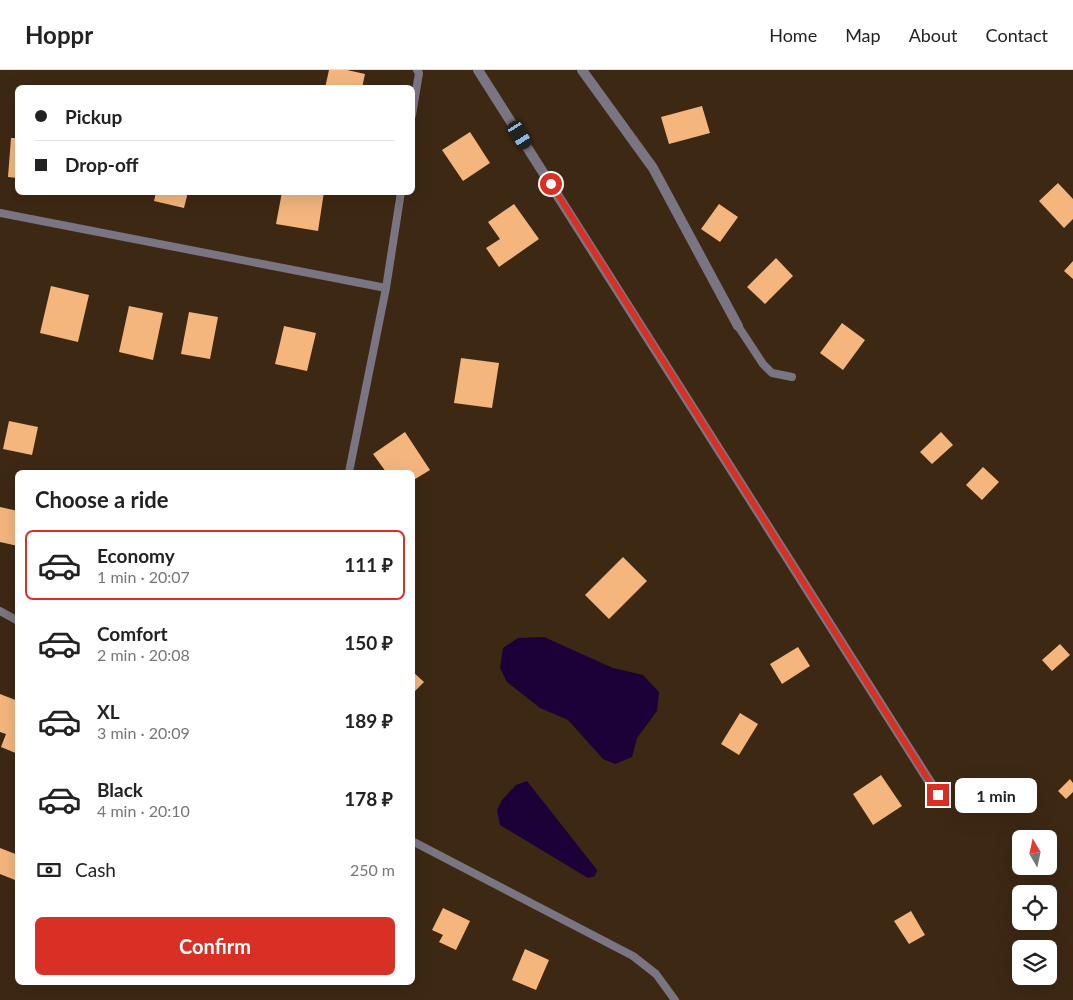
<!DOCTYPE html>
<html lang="en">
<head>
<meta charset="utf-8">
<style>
	:root { --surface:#fff; --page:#f2f2f2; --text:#222; --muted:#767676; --line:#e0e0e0; --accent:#d93025 }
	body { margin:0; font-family:Lato,sans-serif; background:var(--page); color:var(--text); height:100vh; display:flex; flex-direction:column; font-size:19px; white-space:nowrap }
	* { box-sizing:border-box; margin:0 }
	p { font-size:16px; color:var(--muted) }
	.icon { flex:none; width:28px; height:28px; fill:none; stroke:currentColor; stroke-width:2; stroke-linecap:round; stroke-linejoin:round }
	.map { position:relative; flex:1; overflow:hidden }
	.details { position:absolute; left:15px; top:400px; width:400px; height:515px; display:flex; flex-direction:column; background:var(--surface); border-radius:8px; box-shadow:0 5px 20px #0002 }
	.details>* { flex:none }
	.guide { position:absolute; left:15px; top:15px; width:400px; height:110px; border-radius:8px; box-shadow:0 5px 20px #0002; display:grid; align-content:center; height:110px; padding:0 20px; background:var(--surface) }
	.needle { width:32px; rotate:351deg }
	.tools { position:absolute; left:1012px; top:760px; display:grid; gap:10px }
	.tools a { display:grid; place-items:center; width:45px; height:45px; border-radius:8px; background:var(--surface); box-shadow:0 5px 20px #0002; font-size:25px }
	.end { position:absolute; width:22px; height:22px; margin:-11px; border:6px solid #d93025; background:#fff; box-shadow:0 0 0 2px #fff }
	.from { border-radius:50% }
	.bubble { position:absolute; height:35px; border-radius:8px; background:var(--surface); box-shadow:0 5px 20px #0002; font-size:16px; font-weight:700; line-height:35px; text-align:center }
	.car { position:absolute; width:15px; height:30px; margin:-15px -8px; border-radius:6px; box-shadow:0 0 4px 1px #0007; background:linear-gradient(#222 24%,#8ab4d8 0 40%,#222 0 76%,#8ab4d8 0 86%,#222 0) }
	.guide b { display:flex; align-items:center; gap:18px; height:48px; font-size:19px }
	.guide b+b { border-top:1px solid var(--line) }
	.guide i { width:12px; height:12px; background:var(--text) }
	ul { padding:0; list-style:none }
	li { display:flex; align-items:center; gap:15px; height:70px; margin:0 10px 8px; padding:0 10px; border:2px solid transparent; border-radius:8px }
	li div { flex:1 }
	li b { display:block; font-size:19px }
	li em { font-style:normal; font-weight:700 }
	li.on { border-color:var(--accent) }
	li>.icon { width:45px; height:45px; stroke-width:1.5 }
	h2 { padding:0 20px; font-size:22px; line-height:60px }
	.pay { display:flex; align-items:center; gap:12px; height:55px; padding:0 20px; font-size:19px }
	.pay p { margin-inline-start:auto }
	.cta { display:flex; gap:10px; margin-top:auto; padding:10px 20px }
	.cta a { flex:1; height:58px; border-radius:8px; background:var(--accent); color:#fff; font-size:20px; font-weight:700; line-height:58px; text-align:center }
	header { display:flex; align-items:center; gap:30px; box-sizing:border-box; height:70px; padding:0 25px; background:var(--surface); border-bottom:1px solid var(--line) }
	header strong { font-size:24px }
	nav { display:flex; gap:28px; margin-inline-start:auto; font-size:18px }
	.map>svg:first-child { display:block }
</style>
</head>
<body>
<header>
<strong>Hoppr</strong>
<nav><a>Home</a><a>Map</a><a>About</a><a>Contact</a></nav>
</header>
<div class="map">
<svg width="1073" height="930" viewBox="0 0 1073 930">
	<rect width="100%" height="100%" fill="#3d2814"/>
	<path fill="#1c0038" d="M544 567 613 598 643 605 659 622 657 641 637 668 632 687 615 694 603 689 568 650 540 638 507 612 500 598 503 578 518 568Z
		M527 711 597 800 595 806 588 808 500 755 497 740 502 730 516 715Z"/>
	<path fill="#f4b67d" d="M329 0H347L365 4 362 18H325Z
		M702 36 710 63 669 74 661 47Z
		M470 62 490 93 463 111 442 80Z
		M11 68H18V108L8 107Z
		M1058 113 1073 129V149L1064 158 1039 131Z
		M156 122H188L184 138 154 131Z
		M282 122H324L318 161 276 154Z
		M514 134 539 169 499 197 486 178 500 169 488 152Z
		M719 134 738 147 720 172 701 159Z
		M776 188 793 206 765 234 747 217Z
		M1073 191V209L1064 201Z
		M51 216 89 225 78 272 40 263Z
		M129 236 163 243 153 290 119 282Z
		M189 242 218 247 210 289 181 284Z
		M842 253 865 270 843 300 820 283Z
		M284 256 316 263 307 301 275 294Z
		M461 288 499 293 492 338 454 333Z
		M9 351 38 357 32 385 3 379Z
		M405 362 430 400 412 411V402H386L373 384Z
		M941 362 953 375 932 394 920 382Z
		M983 397 999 412 982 430 966 415Z
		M0 437 18 441V476L0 472Z
		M623 487 647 511 609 549 585 525Z
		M1060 574 1070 585 1052 601 1042 590Z
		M798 577 810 596 782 614 770 594Z
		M412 601 424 612 412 624Z
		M0 624 18 631V684L1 677 6 664 0 662Z
		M740 643 758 654 739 685 721 674Z
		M881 705 902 736 873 755 853 724Z
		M1070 709 1073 713V722L1066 729 1058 721Z
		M0 778 18 785V804L15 810 0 804Z
		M443 838 470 851 456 880 439 872 443 865 432 860Z
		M911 841 925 865 909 874 894 851Z
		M525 879 549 890 536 920 512 910Z"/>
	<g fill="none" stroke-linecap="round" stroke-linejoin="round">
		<path stroke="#797582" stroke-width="8" d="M412 45 419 3 417 0
			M0 143 386 218
			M738 256 763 294 772 303 792 307
			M349 402 386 218 401 122
			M0 541 18 551
			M412 771 633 886 656 904 675 930"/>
		<path stroke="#797582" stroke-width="10" d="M478 0 938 725
			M582 0 653 98 738 256"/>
	</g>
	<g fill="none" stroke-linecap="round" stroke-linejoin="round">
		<path stroke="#d93025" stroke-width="6" d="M551 114 938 725"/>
	</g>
</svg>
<div class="tools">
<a><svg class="needle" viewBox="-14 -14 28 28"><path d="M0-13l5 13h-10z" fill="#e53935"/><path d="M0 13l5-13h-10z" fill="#767676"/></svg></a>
<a><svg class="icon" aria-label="locate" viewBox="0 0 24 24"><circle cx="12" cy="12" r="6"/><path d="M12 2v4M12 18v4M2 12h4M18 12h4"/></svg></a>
<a><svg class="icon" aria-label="layers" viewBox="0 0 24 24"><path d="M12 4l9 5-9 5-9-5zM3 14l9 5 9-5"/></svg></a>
</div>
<i class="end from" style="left:551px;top:114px"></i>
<i class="end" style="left:938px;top:725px"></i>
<div class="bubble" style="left:955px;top:708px;width:82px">1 min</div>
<i class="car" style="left:520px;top:65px;rotate:148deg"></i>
<div class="guide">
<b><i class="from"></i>Pickup</b>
<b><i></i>Drop-off</b>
</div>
<section class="details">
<h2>Choose a ride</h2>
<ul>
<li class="on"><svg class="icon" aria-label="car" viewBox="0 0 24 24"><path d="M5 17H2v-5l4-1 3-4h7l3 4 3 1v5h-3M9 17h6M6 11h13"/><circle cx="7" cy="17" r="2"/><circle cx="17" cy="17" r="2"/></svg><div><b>Economy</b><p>1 min · 20:07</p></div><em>111 ₽</em></li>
<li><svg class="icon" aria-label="car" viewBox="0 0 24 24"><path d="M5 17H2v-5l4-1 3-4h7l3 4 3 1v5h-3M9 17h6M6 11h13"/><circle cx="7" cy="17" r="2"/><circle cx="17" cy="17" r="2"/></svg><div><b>Comfort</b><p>2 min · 20:08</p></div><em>150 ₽</em></li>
<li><svg class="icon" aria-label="car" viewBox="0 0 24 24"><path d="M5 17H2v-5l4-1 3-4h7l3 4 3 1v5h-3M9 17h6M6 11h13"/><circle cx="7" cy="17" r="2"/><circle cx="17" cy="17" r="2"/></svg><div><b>XL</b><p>3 min · 20:09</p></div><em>189 ₽</em></li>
<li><svg class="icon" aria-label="car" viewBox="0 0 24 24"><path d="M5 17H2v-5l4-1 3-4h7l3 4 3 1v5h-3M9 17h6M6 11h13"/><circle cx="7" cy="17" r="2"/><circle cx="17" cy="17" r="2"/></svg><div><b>Black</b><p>4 min · 20:10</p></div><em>178 ₽</em></li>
</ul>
<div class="pay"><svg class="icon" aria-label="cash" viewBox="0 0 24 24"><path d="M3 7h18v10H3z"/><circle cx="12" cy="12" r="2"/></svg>Cash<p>250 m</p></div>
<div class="cta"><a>Confirm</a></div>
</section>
</div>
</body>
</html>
